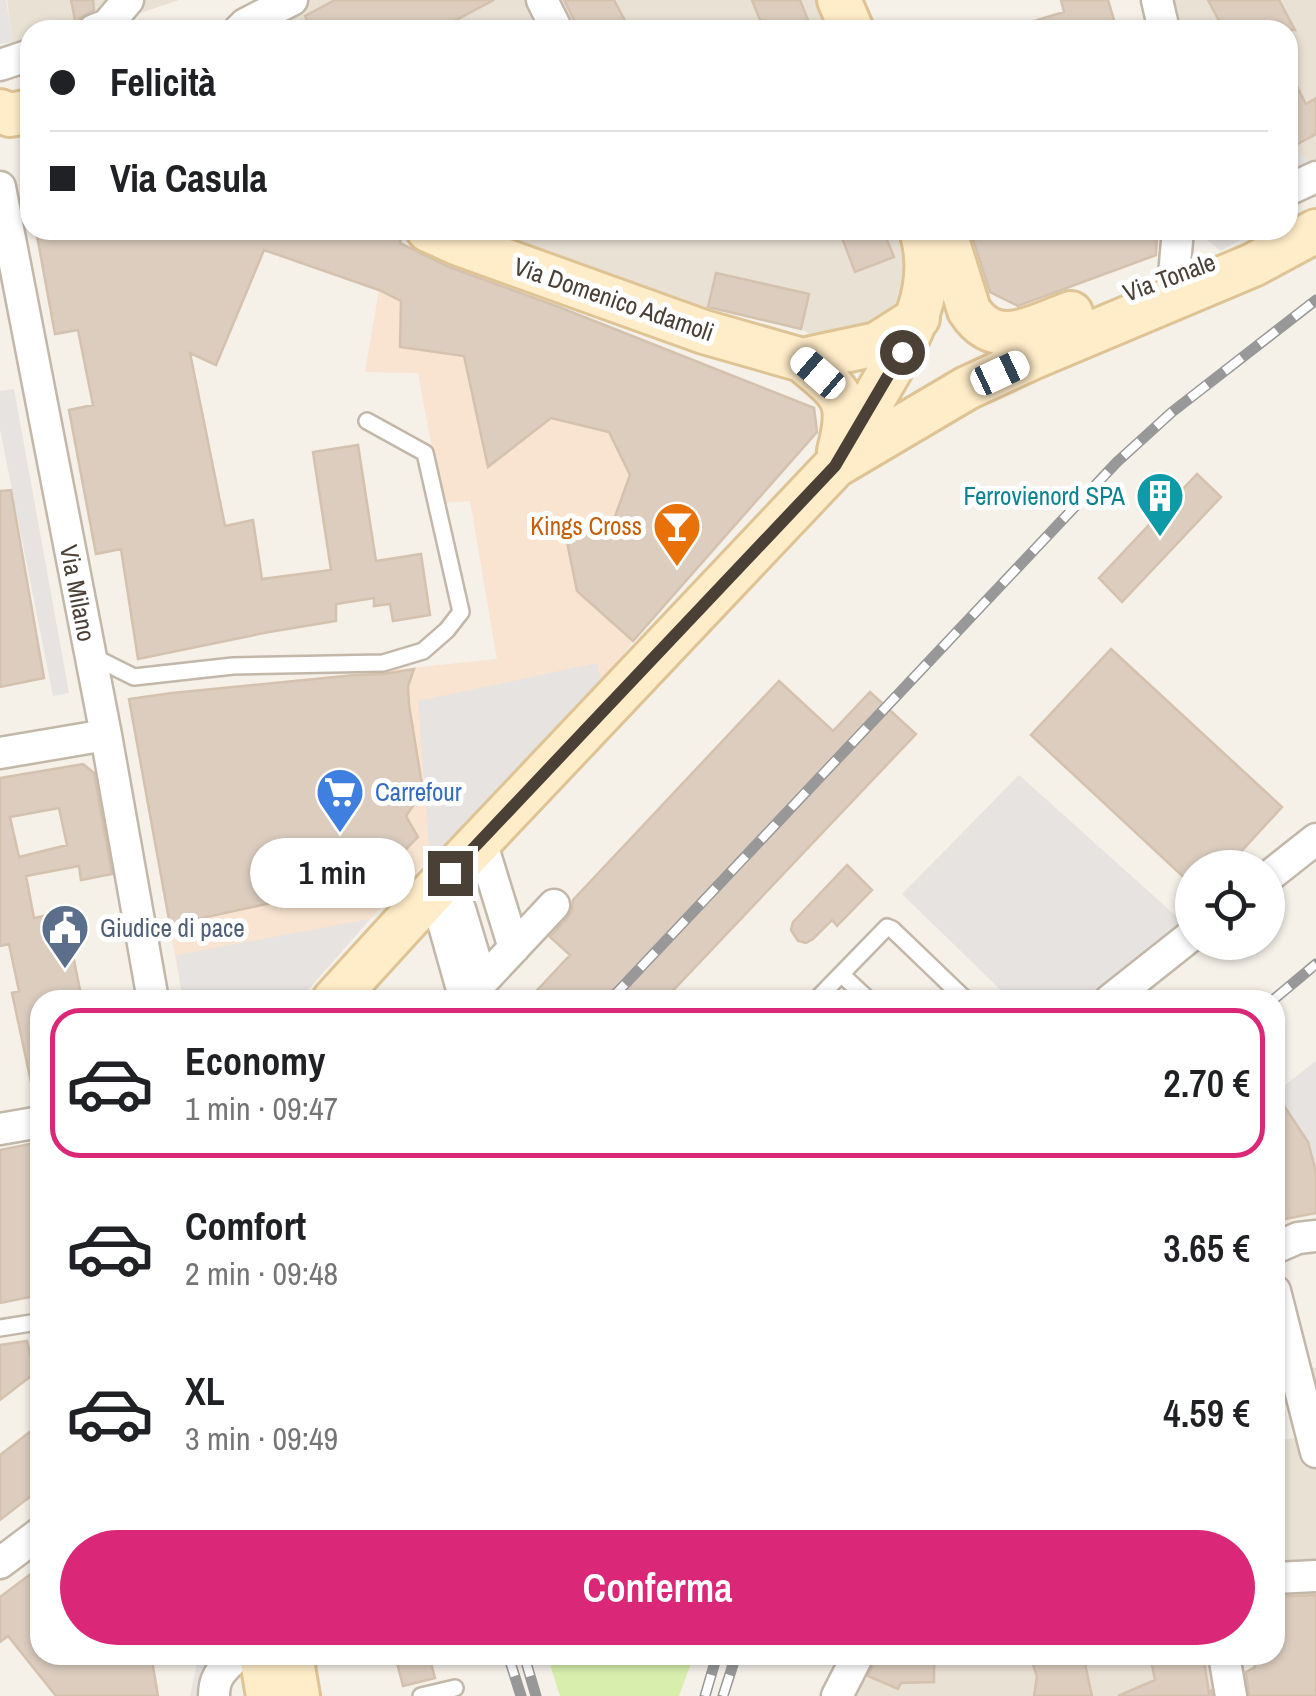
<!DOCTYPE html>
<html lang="it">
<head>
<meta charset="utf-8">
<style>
	:root { --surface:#fff; --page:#f2f2f2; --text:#202124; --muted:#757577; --line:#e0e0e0; --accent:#db2777 }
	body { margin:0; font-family:"Archivo Narrow",sans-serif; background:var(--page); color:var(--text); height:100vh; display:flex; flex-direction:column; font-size:38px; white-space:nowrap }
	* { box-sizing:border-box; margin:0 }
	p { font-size:32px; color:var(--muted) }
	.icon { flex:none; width:55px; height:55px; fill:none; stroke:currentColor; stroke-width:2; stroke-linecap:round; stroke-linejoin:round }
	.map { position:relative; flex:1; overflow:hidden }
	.sheet { position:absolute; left:30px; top:990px; width:1255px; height:675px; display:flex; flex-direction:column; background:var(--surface); border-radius:30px; box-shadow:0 2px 8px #0004 }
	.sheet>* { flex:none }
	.hud { position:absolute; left:20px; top:20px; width:1278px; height:220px; border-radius:30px; box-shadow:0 2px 8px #0004; display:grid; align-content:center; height:220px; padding:0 30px; background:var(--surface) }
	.fabs { position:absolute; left:1175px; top:850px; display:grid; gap:20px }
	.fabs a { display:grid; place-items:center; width:110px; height:110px; border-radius:50%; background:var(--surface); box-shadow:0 2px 8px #0004; font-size:50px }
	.end { position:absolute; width:45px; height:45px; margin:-22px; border:12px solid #4a4035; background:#fff; box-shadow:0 0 0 5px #fff }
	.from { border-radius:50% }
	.bubble { position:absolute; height:70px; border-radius:35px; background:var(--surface); box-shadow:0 2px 8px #0004; font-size:32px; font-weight:600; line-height:70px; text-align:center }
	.car { position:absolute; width:30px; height:60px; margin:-30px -15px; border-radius:12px; box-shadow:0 0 8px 2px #0007; background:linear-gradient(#fff 24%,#345 0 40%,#fff 0 76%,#345 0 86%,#fff 0) }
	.hud b { display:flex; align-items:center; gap:35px; height:95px; font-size:38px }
	.hud b+b { border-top:2px solid var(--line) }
	.hud i { width:25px; height:25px; background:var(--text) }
	ul { padding:18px 0 0; list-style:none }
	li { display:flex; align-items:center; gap:30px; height:150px; margin:0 20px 15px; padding:0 10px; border:5px solid transparent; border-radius:30px }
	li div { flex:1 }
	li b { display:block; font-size:38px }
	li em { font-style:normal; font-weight:600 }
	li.selected { border-color:var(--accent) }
	li>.icon { width:90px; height:90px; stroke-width:1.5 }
	.action { display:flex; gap:20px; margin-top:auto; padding:20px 30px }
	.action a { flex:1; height:115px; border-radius:60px; background:var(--accent); color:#fff; font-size:40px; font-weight:600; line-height:115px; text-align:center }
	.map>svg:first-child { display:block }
</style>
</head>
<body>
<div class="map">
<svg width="1316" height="1696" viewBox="0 0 1316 1696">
	<rect width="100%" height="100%" fill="#f5f0e8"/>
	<path fill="#eae1d5" d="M7 0H179L91 30H30V41L13 44Z
		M296 0H816L828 30H245Z
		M1163 0H1316V192L1288 210V30H1171Z
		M485 230H907V310L823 341 801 329 708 308 565 264Z
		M1298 1366 1316 1368V1597L1275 1599V1441L1314 1435Z
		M858 1655H1212L1220 1696H836Z"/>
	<path fill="#f9e4d1" d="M400 243 814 408 817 432 633 641 602 684 370 919 299 1000H183L129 699 172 693 497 659 470 501 442 503 418 373 365 372 379 290Z"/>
	<path fill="#d7eeac" d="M547 1655H694L679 1696H560Z"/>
	<path fill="#e6e3e0" d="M0 0H6L13 42 0 44Z
		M1298 151 1316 166V194L1288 211V157Z
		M1195 230H1256L1221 251Z
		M14 389 69 693 53 696 0 429V391Z
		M597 663 602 684 430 859 418 701Z
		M1019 775 1186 925 1088 1000H1011L902 894Z
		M370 919 299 1000H183L176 955Z
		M1316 1061V1177L1276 1092Z
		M198 1657 214 1660 206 1696H190Z"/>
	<path fill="#dccdbf" stroke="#d4c1ae" stroke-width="2.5" fill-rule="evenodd" d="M71 0H93L94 10 80 18 76 25Z
		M335 0H494L437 30H313L305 16Z
		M564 0H614L630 30H579Z
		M752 0H800L812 30H764Z
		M1061 0H1108L1117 30H1021V25L1064 12Z
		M1208 0H1279L1295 30H1224Z
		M1288 69 1306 104 1316 98V134L1288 149Z
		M36 230H403L400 243 449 267 559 307 814 408 817 432 633 641 577 591 567 542 613 522 630 475 609 432 551 418 488 467 464 356 400 347 401 301 379 290 264 250 216 365 190 353 225 526 253 520 262 579 331 570 313 452 358 445 376 561 421 554 430 615 393 621 390 604 374 606V598L336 604V621L269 632 138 659 121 549 96 554 69 410 93 405 78 330 55 334Z
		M839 230H883L894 257 855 272Z
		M970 230H1157L1156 255 1018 306 990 292Z
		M716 273 809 294 801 329 708 307Z
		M1197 474 1221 497 1122 602 1099 578Z
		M11 490 44 678 0 687V491Z
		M1111 649 1282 807 1226 868H1192V885L1031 735Z
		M414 669 408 686 409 705 423 791 406 816 418 837 401 854 403 874 170 925 129 699 172 693 355 675 383 674Z
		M779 681 833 731 870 692 916 734 664 1000H528L570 955 550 937 568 917 572 910 573 900Z
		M83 764 94 773 112 874 81 880 79 866 26 876 34 918 72 910 77 934 69 935 82 1000H40V1082H31L12 993 19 991 9 944 0 946V778ZM59 808 67 845 19 857 10 817Z
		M847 865 872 890 837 926 832 920 813 939 806 943 798 941 791 930 793 922Z
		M1275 1092 1308 1142 1316 1172V1213L1275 1221Z
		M40 1142V1295L0 1303V1150Z
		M27 1341 35 1373 0 1400V1345Z
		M40 1424V1489L0 1520V1455Z
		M40 1567V1655H151L158 1696H56L8 1636 0 1642V1597Z
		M1316 1595V1696H1249L1246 1672 1255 1667 1253 1655H1275V1597Z
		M395 1655H429L435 1678 403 1686Z
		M877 1655H934V1682L901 1683 898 1689 868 1676Z
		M1030 1655H1083L1092 1696H1034L1037 1677Z
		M1150 1655H1203L1209 1693 1211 1691 1212 1696H1118L1155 1680Z"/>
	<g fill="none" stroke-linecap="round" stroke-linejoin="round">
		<g stroke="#c2b7a9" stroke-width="20">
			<path id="lane" d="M90 655 134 677 233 666 383 663 423 651 447 630 461 612 425 453 367 421
				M841 974 869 1000
				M816 1000 887 927 892 929 966 1000
				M0 1328 31 1323
				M421 1696 455 1688"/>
		</g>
		<g stroke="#c2b7a9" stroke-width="35">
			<path id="street" d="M542 0 557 30
				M1157 0 1164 30
				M94 30 107 25 128 0
				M239 30 245 24 292 0
				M0 65 30 55
				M0 187 106 735 153 1000
				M1288 190 1316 177
				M1174 275 1178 230
				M0 753 106 735
				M481 841 514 948
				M1268 877 1316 839
				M434 890 465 1000
				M460 909 482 982
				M465 1000 554 905
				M1110 1000 1192 935
				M0 1129 40 1122
				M1275 1248 1298 1238 1316 1236
				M1275 1291 1316 1452
				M0 1563 40 1533
				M1275 1578 1316 1576
				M1224 1655 1231 1696
				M214 1696C214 1674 224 1670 237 1655
				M837 1696 858 1655"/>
		</g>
		<g stroke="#dec394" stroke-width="48">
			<path id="secondary" d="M839 0 852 30
				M0 111 10 115 30 111
				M428 230 459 244 704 332 802 360 877 344 918 318
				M944 230 969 310C996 352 1035 326 1071 313
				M802 360C842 394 853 397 839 451
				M838 461C852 436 867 411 881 386 910 337 939 288 921 230
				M334 1000 450 873 835 466 967 388 1032 358 1253 265 1316 231
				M261 1655 268 1696
				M291 1655 298 1696"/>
		</g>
		<use href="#lane" stroke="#fff" stroke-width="15"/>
		<use href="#street" stroke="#fff" stroke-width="30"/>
		<use href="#secondary" stroke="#ffecc8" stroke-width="42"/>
		<g stroke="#989898" stroke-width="11">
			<path id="rail" d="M610 1000 1117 462 1172 412 1316 300
				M1273 1000 1316 964
				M508 1655 521 1696
				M524 1655 536 1696
				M705 1696 717 1655
				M723 1696 736 1655"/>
		</g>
		<use href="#rail" stroke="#fff" stroke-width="8" stroke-dasharray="22" stroke-linecap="butt"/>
	</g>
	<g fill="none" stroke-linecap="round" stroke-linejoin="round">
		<path stroke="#4a4035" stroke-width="12" d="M450 873 835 466 902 352"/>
	</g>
	<defs>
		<g id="building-pin" transform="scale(2.5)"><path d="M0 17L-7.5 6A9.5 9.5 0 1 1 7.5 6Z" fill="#0f9aa8" stroke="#fff"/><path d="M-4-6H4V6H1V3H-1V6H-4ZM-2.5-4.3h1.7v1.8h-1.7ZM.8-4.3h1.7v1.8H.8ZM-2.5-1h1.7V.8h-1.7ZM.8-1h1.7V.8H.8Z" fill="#fff"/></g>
		<g id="bar-pin" transform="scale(2.5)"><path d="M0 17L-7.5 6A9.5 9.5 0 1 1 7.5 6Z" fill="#e8710a" stroke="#fff"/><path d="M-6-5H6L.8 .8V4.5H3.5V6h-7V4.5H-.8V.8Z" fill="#fff"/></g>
		<g id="supermarket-pin" transform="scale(2.5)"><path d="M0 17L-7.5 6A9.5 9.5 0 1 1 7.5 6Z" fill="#3f7fe0" stroke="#fff"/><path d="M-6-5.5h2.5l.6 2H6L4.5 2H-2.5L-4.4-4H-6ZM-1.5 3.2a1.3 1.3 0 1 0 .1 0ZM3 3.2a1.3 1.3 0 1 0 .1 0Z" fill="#fff"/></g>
		<g id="civic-pin" transform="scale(2.5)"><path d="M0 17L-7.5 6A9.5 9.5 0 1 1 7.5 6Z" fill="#5c6f8a" stroke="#fff"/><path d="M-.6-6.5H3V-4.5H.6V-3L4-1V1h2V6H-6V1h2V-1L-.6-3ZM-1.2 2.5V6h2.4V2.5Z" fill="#fff"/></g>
	</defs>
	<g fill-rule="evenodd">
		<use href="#building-pin" x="1160" y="496"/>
		<use href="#bar-pin" x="677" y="526"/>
		<use href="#supermarket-pin" x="340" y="792"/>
		<use href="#civic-pin" x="65" y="928"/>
	</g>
	<g text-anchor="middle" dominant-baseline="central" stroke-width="10" stroke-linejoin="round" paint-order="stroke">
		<g font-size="25" fill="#4a4035" stroke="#fff">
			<text transform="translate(1169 277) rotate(-20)">Via Tonale</text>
			<text transform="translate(614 299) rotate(19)">Via Domenico Adamoli</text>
			<text transform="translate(78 593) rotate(79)">Via Milano</text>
		</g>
		<g font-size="25" fill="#0d838f" stroke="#fff" text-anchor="end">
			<text x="1125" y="496">Ferrovienord SPA</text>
		</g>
		<g font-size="25" fill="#c56008" stroke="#fff" text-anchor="end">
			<text x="642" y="526">Kings Cross</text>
		</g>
		<g font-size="25" fill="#366cbe" stroke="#fff" text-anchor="start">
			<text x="375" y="792">Carrefour</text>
		</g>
		<g font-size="25" fill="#4e5e75" stroke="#fff" text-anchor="start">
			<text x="100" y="928">Giudice di pace</text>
		</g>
	</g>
</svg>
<div class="fabs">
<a><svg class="icon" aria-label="locate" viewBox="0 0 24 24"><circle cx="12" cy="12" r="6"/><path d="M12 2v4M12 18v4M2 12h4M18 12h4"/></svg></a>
</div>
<i class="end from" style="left:902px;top:352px"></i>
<i class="end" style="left:450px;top:873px"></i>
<div class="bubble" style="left:250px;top:838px;width:165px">1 min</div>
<i class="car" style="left:818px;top:373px;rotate:311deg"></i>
<i class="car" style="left:1000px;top:373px;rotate:65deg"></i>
<div class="hud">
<b><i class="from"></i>Felicità</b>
<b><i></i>Via Casula</b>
</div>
<section class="sheet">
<ul>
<li class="selected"><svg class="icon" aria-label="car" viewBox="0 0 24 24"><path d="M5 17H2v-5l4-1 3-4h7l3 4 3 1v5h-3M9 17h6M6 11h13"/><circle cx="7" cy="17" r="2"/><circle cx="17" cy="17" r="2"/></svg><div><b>Economy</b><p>1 min · 09:47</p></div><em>2.70 €</em></li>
<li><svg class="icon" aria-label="car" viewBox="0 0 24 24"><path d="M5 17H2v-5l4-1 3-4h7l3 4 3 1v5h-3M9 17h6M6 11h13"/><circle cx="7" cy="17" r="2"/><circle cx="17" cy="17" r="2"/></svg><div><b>Comfort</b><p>2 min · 09:48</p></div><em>3.65 €</em></li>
<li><svg class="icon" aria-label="car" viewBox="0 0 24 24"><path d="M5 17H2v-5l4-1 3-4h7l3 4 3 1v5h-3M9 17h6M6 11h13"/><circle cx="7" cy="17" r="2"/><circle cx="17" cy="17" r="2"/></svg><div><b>XL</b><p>3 min · 09:49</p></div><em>4.59 €</em></li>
</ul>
<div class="action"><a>Conferma</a></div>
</section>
</div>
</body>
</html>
